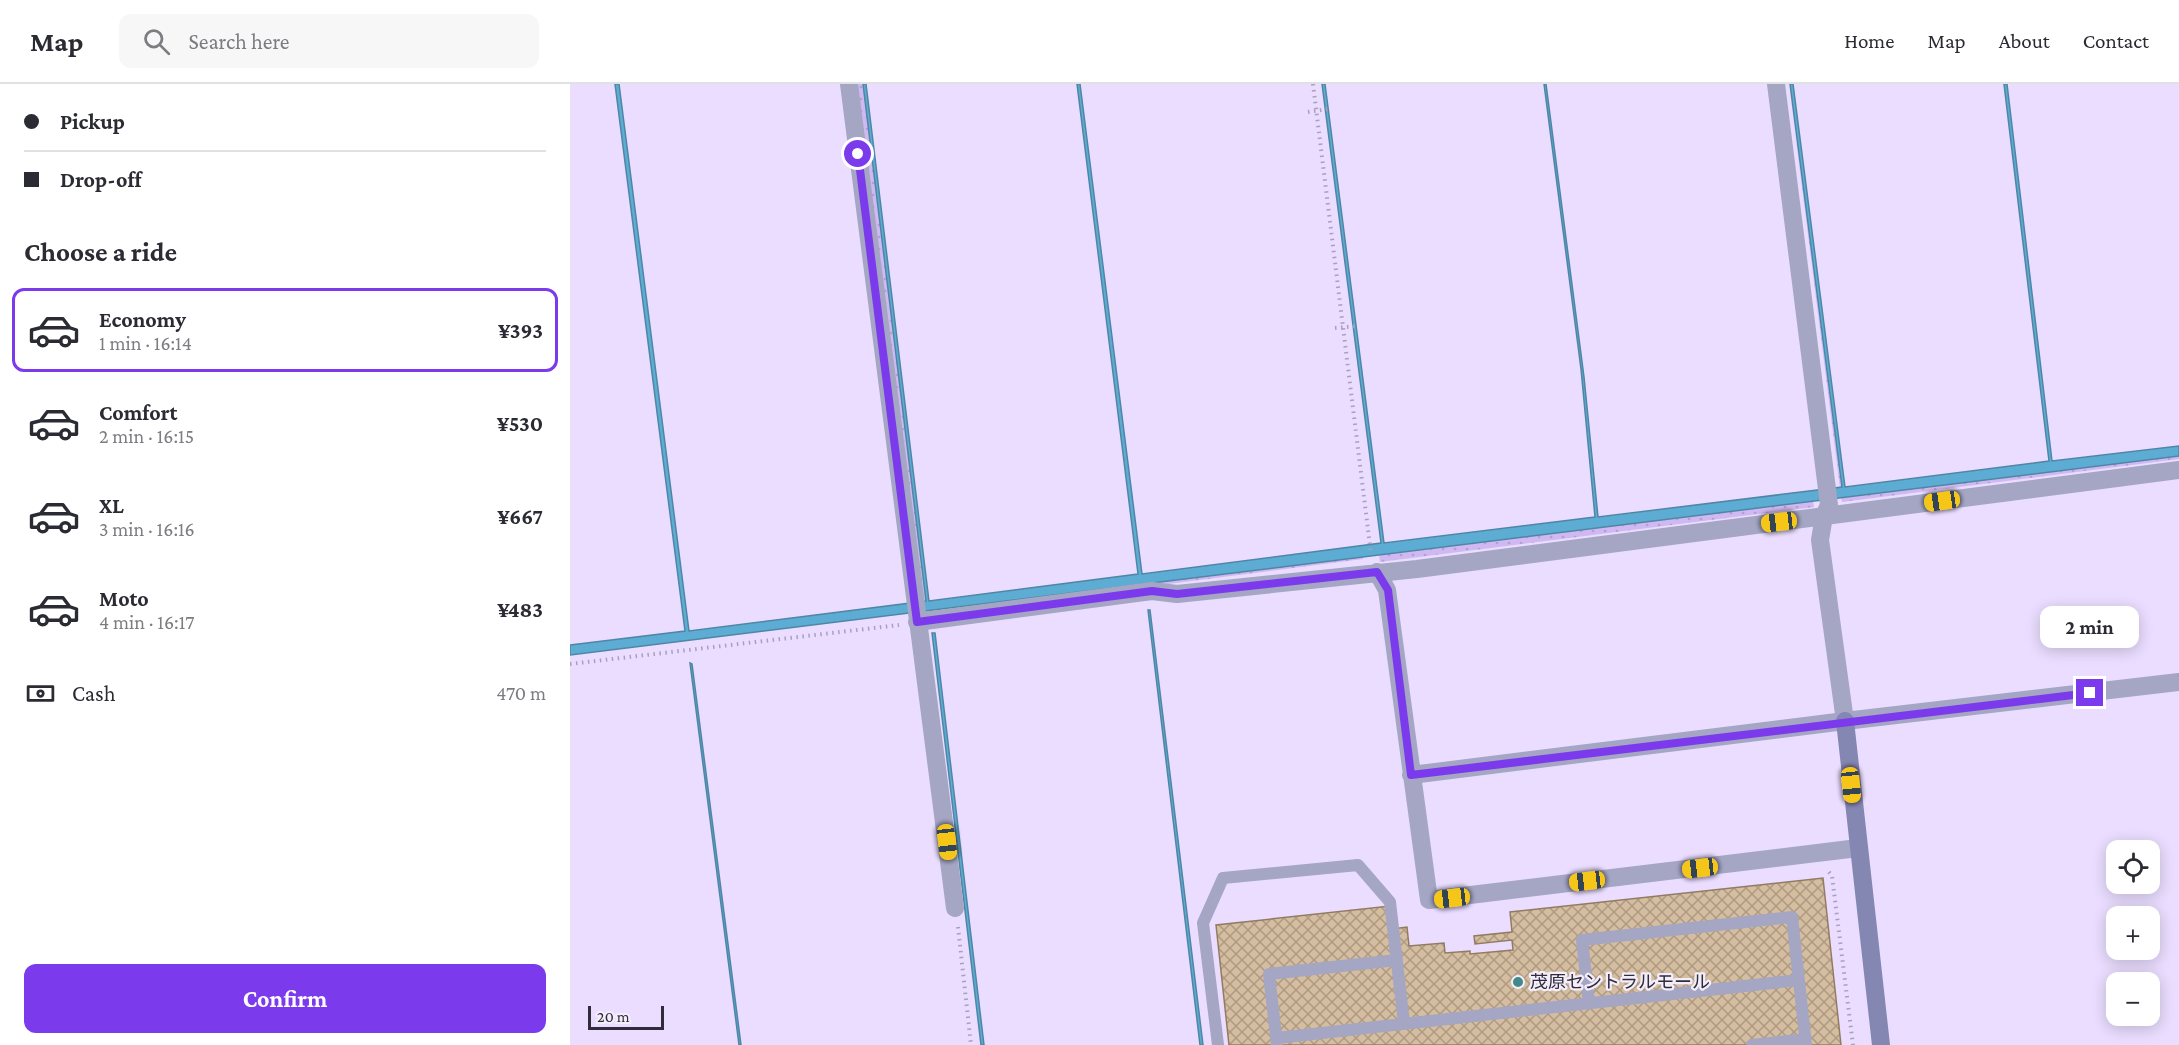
<!DOCTYPE html>
<html lang="en">
<head>
<meta charset="utf-8">
<style>
	:root { --surface:#fff; --page:#f7f7f7; --text:#2b2b33; --muted:#7c7c81; --line:#e1e1e2; --accent:#7c3aed }
	body { margin:0; font-family:"Crimson Pro","Noto Sans JP",serif; background:var(--page); color:var(--text); height:100vh; display:flex; flex-direction:column; font-size:22px; white-space:nowrap }
	* { box-sizing:border-box; margin:0 }
	p { font-size:20px; color:var(--muted) }
	.icon { flex:none; width:33px; height:33px; fill:none; stroke:currentColor; stroke-width:2; stroke-linecap:round; stroke-linejoin:round }
	.map { position:relative; flex:1; overflow:hidden }
	.details { display:flex; flex-direction:column; background:var(--surface); width:570px }
	.details>* { flex:none }
	.top-card { display:grid; align-content:center; height:132px; padding:0 24px; background:var(--surface) }
	.controls { position:absolute; left:1536px; top:756px; display:grid; gap:12px }
	.controls a { display:grid; place-items:center; width:54px; height:54px; border-radius:12px; background:var(--surface); box-shadow:0 3px 15px #0003; font-size:30px }
	.scale { position:absolute; left:18px; bottom:15px; width:76px; box-sizing:border-box; padding-left:6px; border:3px solid #312c39; border-top:0; font-size:16px; line-height:21px; white-space:nowrap; color:#312c39; -webkit-text-stroke:4px #f4eefc; paint-order:stroke }
	.end { position:absolute; width:27px; height:27px; margin:-14px; border:8px solid #7c3aed; background:#fff; box-shadow:0 0 0 3px #fff }
	.from { border-radius:50% }
	.bubble { position:absolute; height:42px; border-radius:12px; background:var(--surface); box-shadow:0 3px 15px #0003; font-size:20px; font-weight:700; line-height:42px; text-align:center }
	.car { position:absolute; width:18px; height:36px; margin:-18px -9px; border-radius:8px; box-shadow:0 0 4px 2px #0007; background:linear-gradient(#f5c518 24%,#345 0 40%,#f5c518 0 76%,#345 0 86%,#f5c518 0) }
	.top-card b { display:flex; align-items:center; gap:21px; height:57px; font-size:22px }
	.top-card b+b { border-top:2px solid var(--line) }
	.top-card i { width:15px; height:15px; background:var(--text) }
	ul { padding:0; list-style:none }
	li { display:flex; align-items:center; gap:18px; height:84px; margin:0 12px 9px; padding:0 12px; border:3px solid transparent; border-radius:12px }
	li div { flex:1 }
	li b { display:block; font-size:22px }
	li em { font-style:normal; font-weight:700 }
	li.on { border-color:var(--accent) }
	li>.icon { width:54px; height:54px; stroke-width:1.5 }
	h2 { padding:0 24px; font-size:27px; line-height:72px }
	.pay { display:flex; align-items:center; gap:15px; height:66px; padding:0 24px; font-size:22px }
	.pay p { margin-inline-start:auto }
	.cta { display:flex; gap:12px; margin-top:auto; padding:12px 24px }
	.cta a { flex:1; height:69px; border-radius:12px; background:var(--accent); color:#fff; font-size:24px; font-weight:700; line-height:69px; text-align:center }
	header { display:flex; align-items:center; gap:36px; box-sizing:border-box; height:84px; padding:0 30px; background:var(--surface); border-bottom:2px solid var(--line) }
	header strong { font-size:28px }
	nav { display:flex; gap:33px; margin-inline-start:auto; font-size:21px }
	.search { width:420px; height:54px; background:var(--page); display:flex; align-items:center; gap:15px; box-sizing:border-box; padding:0 21px; border-radius:12px; color:var(--muted); font-size:22px }
	main { display:flex; flex:1; min-height:0 }
	.map>svg:first-child { display:block }
</style>
</head>
<body>
<header>
<strong>Map</strong>
<div class="search"><svg class="icon" aria-label="search" viewBox="0 0 24 24"><circle cx="10" cy="10" r="6"/><path d="M15 15l6 6"/></svg>Search here</div>
<nav><a>Home</a><a>Map</a><a>About</a><a>Contact</a></nav>
</header>
<main>
<section class="details">
<div class="top-card">
<b><i class="from"></i>Pickup</b>
<b><i></i>Drop-off</b>
</div>
<h2>Choose a ride</h2>
<ul>
<li class="on"><svg class="icon" aria-label="car" viewBox="0 0 24 24"><path d="M5 17H2v-5l4-1 3-4h7l3 4 3 1v5h-3M9 17h6M6 11h13"/><circle cx="7" cy="17" r="2"/><circle cx="17" cy="17" r="2"/></svg><div><b>Economy</b><p>1 min · 16:14</p></div><em>¥393</em></li>
<li><svg class="icon" aria-label="car" viewBox="0 0 24 24"><path d="M5 17H2v-5l4-1 3-4h7l3 4 3 1v5h-3M9 17h6M6 11h13"/><circle cx="7" cy="17" r="2"/><circle cx="17" cy="17" r="2"/></svg><div><b>Comfort</b><p>2 min · 16:15</p></div><em>¥530</em></li>
<li><svg class="icon" aria-label="car" viewBox="0 0 24 24"><path d="M5 17H2v-5l4-1 3-4h7l3 4 3 1v5h-3M9 17h6M6 11h13"/><circle cx="7" cy="17" r="2"/><circle cx="17" cy="17" r="2"/></svg><div><b>XL</b><p>3 min · 16:16</p></div><em>¥667</em></li>
<li><svg class="icon" aria-label="car" viewBox="0 0 24 24"><path d="M5 17H2v-5l4-1 3-4h7l3 4 3 1v5h-3M9 17h6M6 11h13"/><circle cx="7" cy="17" r="2"/><circle cx="17" cy="17" r="2"/></svg><div><b>Moto</b><p>4 min · 16:17</p></div><em>¥483</em></li>
</ul>
<div class="pay"><svg class="icon" aria-label="cash" viewBox="0 0 24 24"><path d="M3 7h18v10H3z"/><circle cx="12" cy="12" r="2"/></svg>Cash<p>470 m</p></div>
<div class="cta"><a>Confirm</a></div>
</section>
<div class="map">
<svg width="1609" height="961" viewBox="0 0 1609 961">
	<defs>
		<pattern id="grass-dots" width="8" height="8" patternUnits="userSpaceOnUse" patternTransform="scale(1.5)"><rect width="8" height="8" fill="#d0b9f2"/><path d="M2 2h.1M6 6h.1" fill="none" stroke="#b39fd0" stroke-width="1.8" stroke-linecap="round"/></pattern>
		<pattern id="building-cross-hatch" width="8" height="8" patternUnits="userSpaceOnUse" patternTransform="scale(1.5)"><rect width="8" height="8" fill="#d5bda0"/><path d="M0 0l8 8M0 8l8-8" fill="none" stroke="#ad9a83"/></pattern>
	</defs>
	<rect width="100%" height="100%" fill="#eaddff"/>
	<path fill="url(#grass-dots)" d="M287 0H293L356 518H353Z
		M1219 0 1272 403 1270 404Z
		M1609 372V375L1272 418 1271 414Z
		M1243 417 1244 423 810 478 809 470Z
		M793 472V475L357 531 354 528Z"/>
	<path fill="#5dacd3" stroke="#5086a5" stroke-width="1.5" d="M45 0H49L119 547 356 517 293 0H296L359 517 568 490 507 0H510L572 490 811 459 752 0H755L814 459 1025 433 1011 285 974 0H976L1014 293 1028 433 1272 403 1220 0H1223L1275 403 1479 377 1434 0H1437L1482 377 1609 362V372L0 571V561L115 547Z
		M578 526H580L633 961H630Z
		M362 549H365L414 961H411Z
		M120 579 122 580 171 961H169Z"/>
	<path fill="url(#building-cross-hatch)" stroke="#927c61" stroke-width="1.5" d="M1253 794 1271 961H659L646 841 820 822 822 845 837 843 839 862 874 859 875 869 900 867V870L943 866 942 856 905 860 904 852 942 848 940 828Z"/>
	<g fill="none" stroke-linecap="round" stroke-linejoin="round">
		<path stroke="#aaa0bb" stroke-width="4" stroke-dasharray="1.5 4.5" stroke-linecap="butt" d="M743 0 801 470
			M738 28 758 25
			M765 244 787 242
			M0 580 329 541
			M1259 788 1262 792 1283 961
			M388 843 401 961"/>
		<path stroke="#a4a6c4" stroke-width="12" d="M1019 919 1012 856 1222 833 1236 961
			M707 954 1229 896
			M648 961 633 839 653 794 788 781 820 818 834 939
			M707 961 699 890 827 876
			M1182 961 1236 955"/>
		<path stroke="#a4a6c4" stroke-width="18" d="M279 0 385 824
			M1206 0 1259 421 1254 432 1250 456 1275 637
			M807 488 817 506 859 816 1288 764
			M347 538 582 507 607 510 847 485 1609 386
			M841 691 1275 637 1609 598"/>
		<path stroke="#8587b3" stroke-width="18" d="M1275 637 1311 961"/>
	</g>
	<g fill="none" stroke-linecap="round" stroke-linejoin="round">
		<path stroke="#7c3aed" stroke-width="8" d="M288 70 347 538 582 507 607 510 807 488 818 506 841 691 1520 609"/>
	</g>
	<circle fill="#428a8a" stroke="#f4eefc" stroke-width="2" cx="948" cy="898" r="6"/>
	<g text-anchor="middle" dominant-baseline="central" stroke-width="4.5" stroke-linejoin="round" paint-order="stroke">
		<g font-size="18" fill="#312c39" stroke="#f4eefc" text-anchor="start">
			<text x="960" y="898">茂原セントラルモール</text>
		</g>
	</g>
</svg>
<div class="controls">
<a><svg class="icon" aria-label="locate" viewBox="0 0 24 24"><circle cx="12" cy="12" r="6"/><path d="M12 2v4M12 18v4M2 12h4M18 12h4"/></svg></a>
<a>+</a>
<a>−</a>
</div>
<div class="scale">20 m</div>
<i class="end from" style="left:288px;top:70px"></i>
<i class="end" style="left:1520px;top:609px"></i>
<div class="bubble" style="left:1470px;top:522px;width:99px">2 min</div>
<i class="car" style="left:1372px;top:417px;rotate:262deg"></i>
<i class="car" style="left:1209px;top:438px;rotate:263deg"></i>
<i class="car" style="left:1281px;top:701px;rotate:174deg"></i>
<i class="car" style="left:377px;top:758px;rotate:173deg"></i>
<i class="car" style="left:1130px;top:784px;rotate:263deg"></i>
<i class="car" style="left:1017px;top:797px;rotate:263deg"></i>
<i class="car" style="left:882px;top:814px;rotate:263deg"></i>
</div>
</main>
</body>
</html>
